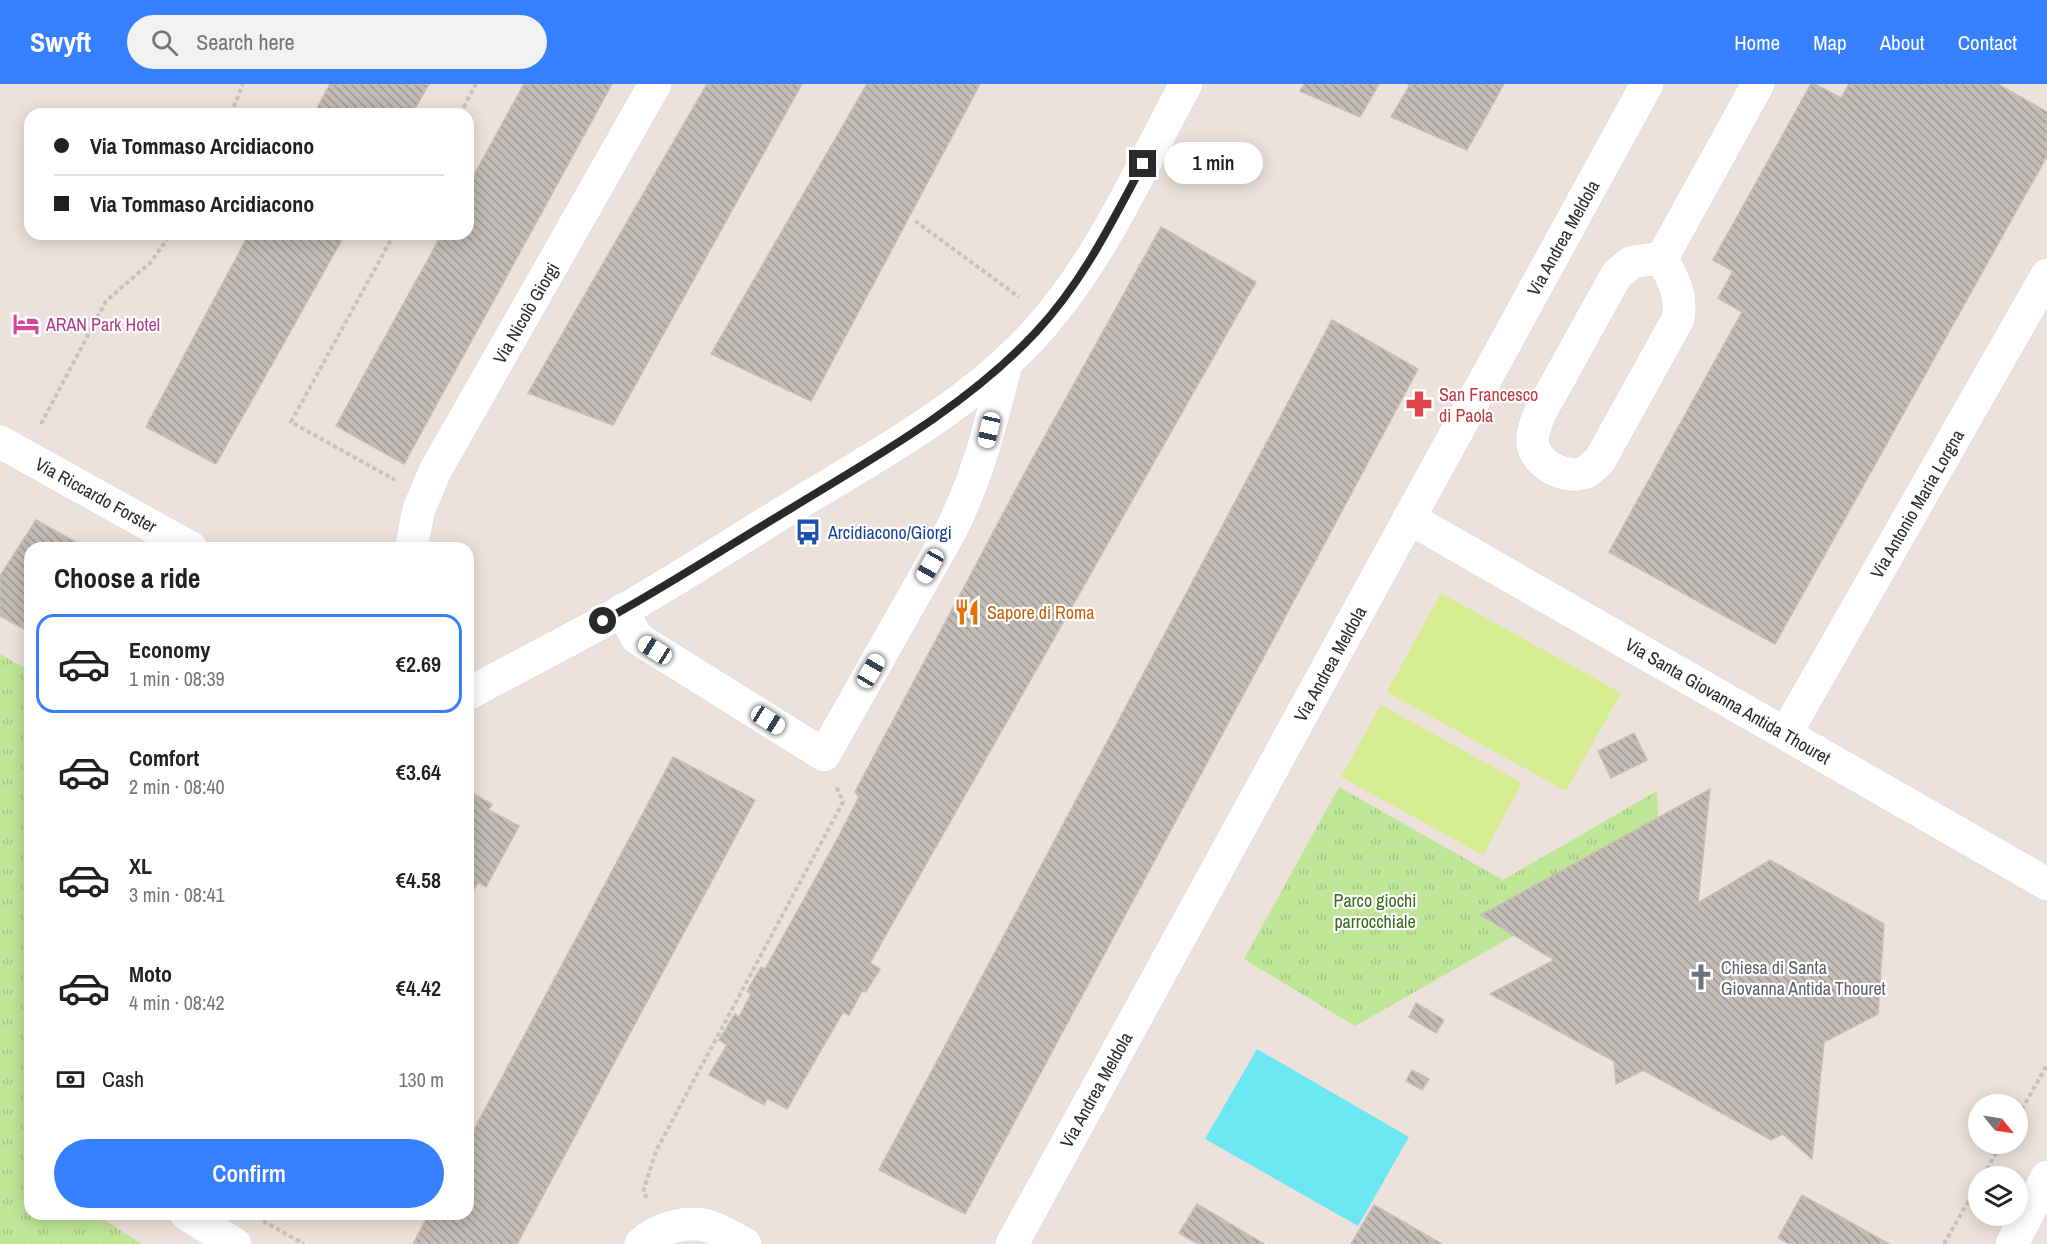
<!DOCTYPE html>
<html lang="en">
<head>
<meta charset="utf-8">
<style>
	:root { --surface:#fff; --page:#f2f2f2; --text:#202124; --muted:#757577; --line:#e0e0e0; --accent:#367fff }
	body { margin:0; font-family:"Archivo Narrow",sans-serif; background:var(--page); color:var(--text); height:100vh; display:flex; flex-direction:column; font-size:22px; white-space:nowrap }
	* { box-sizing:border-box; margin:0 }
	p { font-size:20px; color:var(--muted) }
	.icon { flex:none; width:33px; height:33px; fill:none; stroke:currentColor; stroke-width:2; stroke-linecap:round; stroke-linejoin:round }
	.map { position:relative; flex:1; overflow:hidden }
	.side { position:absolute; left:24px; top:458px; width:450px; height:678px; display:flex; flex-direction:column; background:var(--surface); border-radius:18px; box-shadow:0 3px 15px #0003 }
	.side>* { flex:none }
	.guide { position:absolute; left:24px; top:24px; width:450px; height:132px; border-radius:18px; box-shadow:0 3px 15px #0003; display:grid; align-content:center; height:132px; padding:0 30px; background:var(--surface) }
	.needle { width:39px; rotate:120deg }
	.buttons { position:absolute; left:1968px; top:1010px; display:grid; gap:12px }
	.buttons a { display:grid; place-items:center; width:60px; height:60px; border-radius:50%; background:var(--surface); box-shadow:0 3px 15px #0003; font-size:30px }
	.end { position:absolute; width:27px; height:27px; margin:-14px; border:8px solid #2a2a2a; background:#fff; box-shadow:0 0 0 3px #fff }
	.from { border-radius:50% }
	.bubble { position:absolute; height:42px; border-radius:21px; background:var(--surface); box-shadow:0 3px 15px #0003; font-size:20px; font-weight:600; line-height:42px; text-align:center }
	.car { position:absolute; width:18px; height:36px; margin:-18px -9px; border-radius:8px; box-shadow:0 0 4px 2px #0007; background:linear-gradient(#fff 24%,#345 0 40%,#fff 0 76%,#345 0 86%,#fff 0) }
	.guide b { display:flex; align-items:center; gap:21px; height:57px; font-size:22px }
	.guide b+b { border-top:2px solid var(--line) }
	.guide i { width:15px; height:15px; background:var(--text) }
	ul { padding:0; list-style:none }
	li { display:flex; align-items:center; gap:18px; height:99px; margin:0 12px 9px; padding:0 18px; border:3px solid transparent; border-radius:18px }
	li div { flex:1 }
	li b { display:block; font-size:22px }
	li em { font-style:normal; font-weight:600 }
	li.on { border-color:var(--accent) }
	li>.icon { width:54px; height:54px; stroke-width:1.5 }
	h2 { padding:0 30px; font-size:27px; line-height:72px }
	.pay { display:flex; align-items:center; gap:15px; height:66px; padding:0 30px; font-size:22px }
	.pay p { margin-inline-start:auto }
	.action { display:flex; gap:12px; margin-top:auto; padding:12px 30px }
	.action a { flex:1; height:69px; border-radius:36px; background:var(--accent); color:#fff; font-size:24px; font-weight:600; line-height:69px; text-align:center }
	header { display:flex; align-items:center; gap:36px; box-sizing:border-box; height:84px; padding:0 30px; background:var(--accent); color:#fff }
	header strong { font-size:28px }
	nav { display:flex; gap:33px; margin-inline-start:auto; font-size:21px }
	.search { width:420px; height:54px; background:var(--page); display:flex; align-items:center; gap:15px; box-sizing:border-box; padding:0 21px; border-radius:33px; color:var(--muted); font-size:22px }
	.map>svg:first-child { display:block }
</style>
</head>
<body>
<header>
<strong>Swyft</strong>
<div class="search"><svg class="icon" aria-label="search" viewBox="0 0 24 24"><circle cx="10" cy="10" r="6"/><path d="M15 15l6 6"/></svg>Search here</div>
<nav><a>Home</a><a>Map</a><a>About</a><a>Contact</a></nav>
</header>
<div class="map">
<svg width="2047" height="1160" viewBox="0 0 2047 1160">
	<defs>
		<pattern id="park-tufts" width="24" height="20" patternUnits="userSpaceOnUse" patternTransform="scale(1.5)"><rect width="24" height="20" fill="#bfe596"/><path d="M3 7l-1-3M5 7V3M7 7l1-3M15 17l-1-3M17 17v-4M19 17l1-3" fill="none" stroke="#a4c581"/></pattern>
		<pattern id="building-back-hatch" width="6" height="6" patternUnits="userSpaceOnUse" patternTransform="scale(1.5)"><rect width="6" height="6" fill="#c4bdb7"/><path d="M-1 5l2 2M0 0l6 6M5-1l2 2" fill="none" stroke="#9f9a95"/></pattern>
	</defs>
	<rect width="100%" height="100%" fill="#ece2db"/>
	<path fill="url(#park-tufts)" d="M0 570 30 587V1130H98L103 1135 142 1160H0Z
		M1339 703 1503 796 1657 707 1660 768 1355 942 1244 875Z"/>
	<path fill="#d6ed91" d="M1441 509 1621 609 1566 707 1387 608Z
		M1381 621 1522 699 1483 771 1341 693Z"/>
	<path fill="#6be6f2" d="M1257 965 1409 1053 1358 1142 1205 1055Z"/>
	<path fill="url(#building-back-hatch)" stroke="#c8beb5" stroke-width="1.5" d="M330 0H429L412 30H314Z
		M524 0H612L404 380 336 342 442 150H468V102Z
		M707 0H802L613 341 528 309Z
		M867 0H980L811 317 711 270Z
		M1304 0H1379L1360 33 1300 7Z
		M1407 0H1504L1467 66 1391 33 1410 1Z
		M1811 0H1815L1841 14 1849 0H1998L2047 28V72L1775 560 1609 468 1742 228 1718 214 1733 187 1713 176Z
		M1161 143 1256 198 870 879 880 885 866 908 862 907 849 931 843 928 787 1025 767 1014 764 1021 709 991 727 961 719 956 735 930 739 933 751 910 747 907 761 883 765 885 833 763 859 713 855 708 1029 381Z
		M249 150H345L216 380 146 343Z
		M1332 236 1418 285 965 1130 879 1086Z
		M36 436 86 464H30V548L0 532V492Z
		M1634 649 1647 676 1611 694 1598 667Z
		M673 673 755 716 517 1160H413L429 1130H468V1057Z
		M1710 705 1698 819 1770 776 1884 840 1878 930 1824 958 1812 1075 1783 1050 1771 1056 1643 986 1616 1000 1614 977 1490 910 1554 876 1481 831Z
		M468 707 492 720 489 726 519 742 486 803 478 798 468 816Z
		M1416 919 1444 936 1436 949 1409 933Z
		M1412 986 1429 995 1422 1006 1406 997Z
		M1802 1111 1889 1160H1789L1778 1154Z
		M1197 1120 1264 1160H1198L1179 1149Z
		M1374 1121 1442 1160H1351Z"/>
	<g fill="none" stroke-linecap="round" stroke-linejoin="round">
		<g stroke="#d0d7e3" stroke-width="34">
			<path id="minor" d="M1662 174C1672 194 1683 211 1678 235L1600 376C1596 380 1591 385 1586 388 1566 396 1538 382 1533 361 1531 350 1536 339 1540 329L1617 190 1632 178 1662 174 1758 0
				M0 358 191 464
				M1409 434 2047 800
				M411 464 419 425 435 387 655 0
				M622 526 637 554 824 671 950 448C979 391 991 338 1007 277
				M468 610C519 582 571 556 622 527 679 494 735 458 792 423 875 373 974 319 1039 245 1102 174 1141 83 1186 0
				M1786 649 2047 191
				M186 1130 235 1160
				M641 1160C657 1144 689 1135 711 1143 722 1147 734 1154 745 1160
				M1012 1160 1647 0
				M2012 1160 2047 1093"/>
		</g>
		<path stroke="#c3c3c3" stroke-width="4" stroke-dasharray="4.5 3" stroke-linecap="butt" d="M231 30 243 0
			M460 30 476 0
			M915 137 1019 213
			M394 150 291 338 395 396
			M41 340 106 217 150 179 171 150
			M2018 1032 2047 981
			M1983 1092 2002 1059
			M647 1114 643 1108 656 1067 843 718 836 702
			M263 1137 304 1160
			M1944 1160 1978 1100"/>
		<use href="#minor" stroke="#fff" stroke-width="33"/>
	</g>
	<g fill="none" stroke-linecap="round" stroke-linejoin="round">
		<path stroke="#2a2a2a" stroke-width="8" d="M603 537C667 502 728 462 790 425 875 373 967 322 1036 248 1082 199 1112 138 1143 80"/>
	</g>
	<defs>
		<g id="hotel-bare" transform="scale(2.07)"><path d="M-6-4.5h1.5V1H6V5H4.5V3h-9V5H-6ZM-4 0a1.8 1.8 0 1 1 3.6 0ZM.5 0V-2.5h3Q6-2.5 6 0Z" fill="#d1479c" stroke="#fff" stroke-width="2.5" paint-order="stroke"/></g>
		<g id="pharmacy-bare" transform="scale(2.07)"><path d="M-2-6h4v4h4v4h-4v4h-4v-4h-4v-4h4Z" fill="#e0444e" stroke="#fff" stroke-width="2.5" paint-order="stroke"/></g>
		<g id="bus-bare" transform="scale(2.07)"><path d="M-5-6H5V4H4V6H2V4H-2V6H-4V4H-5ZM-3.5-4V0h7V-4ZM-3.5 1.2v1.5H-2V1.2ZM2 1.2v1.5H3.5V1.2Z" fill="#1a4fb4" stroke="#fff" stroke-width="2.5" paint-order="stroke"/></g>
		<g id="restaurant-bare" transform="scale(2.07)"><path d="M-5-6h1v4h1v-4h1v4h1v-4h1v5L-1.5 .5V6h-2V.5L-5-1ZM5-6V6H3V1.5H1.5Q1.5-4 5-6Z" fill="#e8710a" stroke="#fff" stroke-width="2.5" paint-order="stroke"/></g>
		<g id="church-bare" transform="scale(2.07)"><path d="M-1.2-6h2.4v3.5h3.3v2.4h-3.3V6h-2.4V-.1h-3.3v-2.4h3.3Z" fill="#6b7280" stroke="#fff" stroke-width="2.5" paint-order="stroke"/></g>
	</defs>
	<g fill-rule="evenodd">
		<use href="#hotel-bare" x="26" y="240"/>
		<use href="#pharmacy-bare" x="1419" y="320"/>
		<use href="#bus-bare" x="808" y="448"/>
		<use href="#restaurant-bare" x="967" y="528"/>
		<use href="#church-bare" x="1701" y="893"/>
	</g>
	<g text-anchor="middle" dominant-baseline="central" stroke-width="4.5" stroke-linejoin="round" paint-order="stroke">
		<g font-size="18" fill="#2a2a2a" stroke="#fff">
			<text transform="translate(1563 154) rotate(-61)">Via Andrea Meldola</text>
			<text transform="translate(526 229) rotate(-60)">Via Nicolò Giorgi</text>
			<text transform="translate(96 411) rotate(29)">Via Riccardo Forster</text>
			<text transform="translate(1917 420) rotate(-60)">Via Antonio Maria Lorgna</text>
			<text transform="translate(1330 580) rotate(-61)">Via Andrea Meldola</text>
			<text transform="translate(1728 617) rotate(30)">Via Santa Giovanna Antida Thouret</text>
			<text transform="translate(1096 1006) rotate(-61)">Via Andrea Meldola</text>
		</g>
		<g font-size="18" fill="#b23c85" stroke="#fff" text-anchor="start">
			<text x="46" y="240">ARAN Park Hotel</text>
		</g>
		<g font-size="18" fill="#be3a42" stroke="#fff" text-anchor="start">
			<text x="1439" y="310">San Francesco<tspan x="1439" dy="21">di Paola</tspan></text>
		</g>
		<g font-size="18" fill="#164399" stroke="#fff" text-anchor="start">
			<text x="828" y="448">Arcidiacono/Giorgi</text>
		</g>
		<g font-size="18" fill="#c56008" stroke="#fff" text-anchor="start">
			<text x="987" y="528">Sapore di Roma</text>
		</g>
		<g font-size="18" fill="#376918" stroke="#fff">
			<text x="1375" y="816">Parco giochi<tspan x="1375" dy="21">parrocchiale</tspan></text>
		</g>
		<g font-size="18" fill="#5b616d" stroke="#fff" text-anchor="start">
			<text x="1721" y="883">Chiesa di Santa<tspan x="1721" dy="21">Giovanna Antida Thouret</tspan></text>
		</g>
	</g>
</svg>
<div class="buttons">
<a><svg class="needle" viewBox="-14 -14 28 28"><path d="M0-13l5 13h-10z" fill="#e53935"/><path d="M0 13l5-13h-10z" fill="#757577"/></svg></a>
<a><svg class="icon" aria-label="layers" viewBox="0 0 24 24"><path d="M12 4l9 5-9 5-9-5zM3 14l9 5 9-5"/></svg></a>
</div>
<i class="end from" style="left:603px;top:537px"></i>
<i class="end" style="left:1143px;top:80px"></i>
<div class="bubble" style="left:1164px;top:58px;width:99px">1 min</div>
<i class="car" style="left:989px;top:346px;rotate:193deg"></i>
<i class="car" style="left:930px;top:482px;rotate:209deg"></i>
<i class="car" style="left:655px;top:566px;rotate:302deg"></i>
<i class="car" style="left:871px;top:587px;rotate:30deg"></i>
<i class="car" style="left:768px;top:636px;rotate:122deg"></i>
<div class="guide">
<b><i class="from"></i>Via Tommaso Arcidiacono</b>
<b><i></i>Via Tommaso Arcidiacono</b>
</div>
<section class="side">
<h2>Choose a ride</h2>
<ul>
<li class="on"><svg class="icon" aria-label="car" viewBox="0 0 24 24"><path d="M5 17H2v-5l4-1 3-4h7l3 4 3 1v5h-3M9 17h6M6 11h13"/><circle cx="7" cy="17" r="2"/><circle cx="17" cy="17" r="2"/></svg><div><b>Economy</b><p>1 min · 08:39</p></div><em>€2.69</em></li>
<li><svg class="icon" aria-label="car" viewBox="0 0 24 24"><path d="M5 17H2v-5l4-1 3-4h7l3 4 3 1v5h-3M9 17h6M6 11h13"/><circle cx="7" cy="17" r="2"/><circle cx="17" cy="17" r="2"/></svg><div><b>Comfort</b><p>2 min · 08:40</p></div><em>€3.64</em></li>
<li><svg class="icon" aria-label="car" viewBox="0 0 24 24"><path d="M5 17H2v-5l4-1 3-4h7l3 4 3 1v5h-3M9 17h6M6 11h13"/><circle cx="7" cy="17" r="2"/><circle cx="17" cy="17" r="2"/></svg><div><b>XL</b><p>3 min · 08:41</p></div><em>€4.58</em></li>
<li><svg class="icon" aria-label="car" viewBox="0 0 24 24"><path d="M5 17H2v-5l4-1 3-4h7l3 4 3 1v5h-3M9 17h6M6 11h13"/><circle cx="7" cy="17" r="2"/><circle cx="17" cy="17" r="2"/></svg><div><b>Moto</b><p>4 min · 08:42</p></div><em>€4.42</em></li>
</ul>
<div class="pay"><svg class="icon" aria-label="cash" viewBox="0 0 24 24"><path d="M3 7h18v10H3z"/><circle cx="12" cy="12" r="2"/></svg>Cash<p>130 m</p></div>
<div class="action"><a>Confirm</a></div>
</section>
</div>
</body>
</html>
